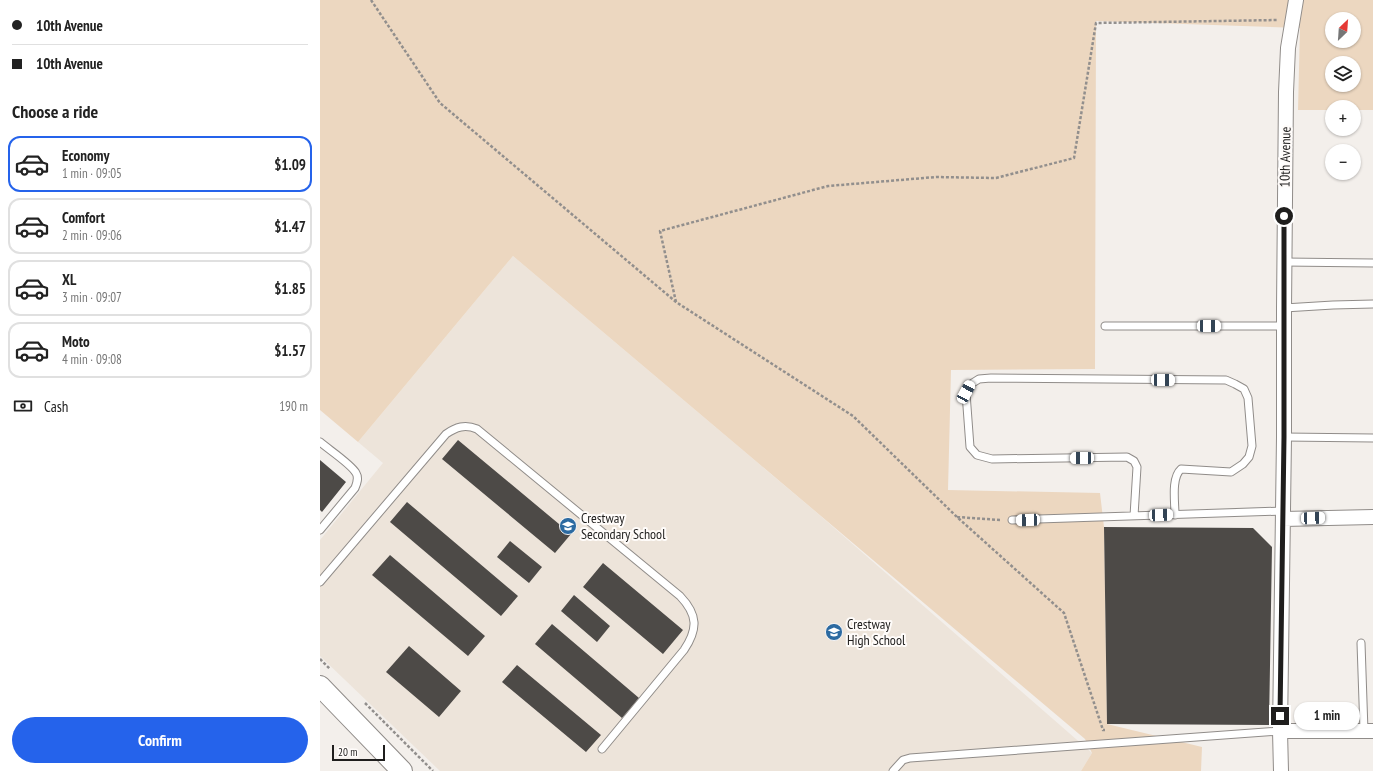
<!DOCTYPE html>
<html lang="en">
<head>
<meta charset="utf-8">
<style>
	:root { --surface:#fff; --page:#f2f2f2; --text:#222; --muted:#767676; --line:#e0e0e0; --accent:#2563eb }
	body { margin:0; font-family:"PT Sans Narrow",sans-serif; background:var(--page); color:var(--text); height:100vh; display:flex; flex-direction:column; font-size:15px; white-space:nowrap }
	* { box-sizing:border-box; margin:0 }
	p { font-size:13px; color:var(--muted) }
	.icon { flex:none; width:22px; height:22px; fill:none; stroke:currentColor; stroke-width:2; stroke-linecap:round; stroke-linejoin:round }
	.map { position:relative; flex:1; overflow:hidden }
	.panel { display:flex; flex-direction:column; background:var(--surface); width:320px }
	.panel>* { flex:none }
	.banner { display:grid; align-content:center; height:88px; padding:0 12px; background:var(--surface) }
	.needle { width:26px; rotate:25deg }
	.fabs { position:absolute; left:1005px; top:12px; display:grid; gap:8px }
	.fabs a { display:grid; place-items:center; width:36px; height:36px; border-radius:50%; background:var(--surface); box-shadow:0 1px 3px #0004; font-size:20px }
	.scale { position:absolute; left:12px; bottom:10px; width:53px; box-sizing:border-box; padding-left:4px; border:2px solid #1f1e1d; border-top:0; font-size:11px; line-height:14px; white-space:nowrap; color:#1f1e1d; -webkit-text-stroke:3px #fffcfa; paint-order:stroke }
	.end { position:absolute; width:18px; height:18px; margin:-9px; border:5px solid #1f1e1d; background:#fff; box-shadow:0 0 0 2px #fff }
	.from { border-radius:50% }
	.bubble { position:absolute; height:28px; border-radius:14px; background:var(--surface); box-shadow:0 1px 3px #0004; font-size:13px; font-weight:700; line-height:28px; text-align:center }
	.car { position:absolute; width:12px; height:24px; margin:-12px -6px; border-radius:5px; box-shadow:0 0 3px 1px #0007; background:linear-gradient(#fff 24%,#345 0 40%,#fff 0 76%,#345 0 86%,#fff 0) }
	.banner b { display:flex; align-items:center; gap:14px; height:38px; font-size:15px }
	.banner b+b { border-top:1px solid var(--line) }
	.banner i { width:10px; height:10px; background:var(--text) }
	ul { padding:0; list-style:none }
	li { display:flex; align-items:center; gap:12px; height:56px; margin:0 8px 6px; padding:0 4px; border:2px solid var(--line); border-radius:12px }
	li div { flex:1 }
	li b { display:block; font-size:15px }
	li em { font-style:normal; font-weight:700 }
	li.active { border-color:var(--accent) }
	li>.icon { width:36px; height:36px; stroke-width:1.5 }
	h2 { padding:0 12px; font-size:18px; line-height:48px }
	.pay { display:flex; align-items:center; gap:10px; height:44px; padding:0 12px; font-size:15px }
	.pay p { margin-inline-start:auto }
	.primary-button { display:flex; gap:8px; margin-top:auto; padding:8px 12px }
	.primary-button a { flex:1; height:46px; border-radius:24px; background:var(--accent); color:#fff; font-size:16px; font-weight:700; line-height:46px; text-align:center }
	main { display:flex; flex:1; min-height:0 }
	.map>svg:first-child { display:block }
</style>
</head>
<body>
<main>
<section class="panel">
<div class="banner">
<b><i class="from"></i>10th Avenue</b>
<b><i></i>10th Avenue</b>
</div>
<h2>Choose a ride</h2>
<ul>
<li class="active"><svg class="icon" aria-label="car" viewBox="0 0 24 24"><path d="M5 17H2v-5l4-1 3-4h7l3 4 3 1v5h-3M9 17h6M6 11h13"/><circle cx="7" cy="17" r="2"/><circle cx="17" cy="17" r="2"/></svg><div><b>Economy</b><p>1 min · 09:05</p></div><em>$1.09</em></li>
<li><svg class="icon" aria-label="car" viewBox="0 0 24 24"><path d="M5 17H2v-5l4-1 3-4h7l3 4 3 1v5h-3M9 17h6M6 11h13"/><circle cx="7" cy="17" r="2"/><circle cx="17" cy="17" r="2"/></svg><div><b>Comfort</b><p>2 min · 09:06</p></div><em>$1.47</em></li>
<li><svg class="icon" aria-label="car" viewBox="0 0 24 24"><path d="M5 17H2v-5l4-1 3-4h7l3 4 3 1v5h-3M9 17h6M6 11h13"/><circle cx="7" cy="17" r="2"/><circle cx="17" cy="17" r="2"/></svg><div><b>XL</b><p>3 min · 09:07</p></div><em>$1.85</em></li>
<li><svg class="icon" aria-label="car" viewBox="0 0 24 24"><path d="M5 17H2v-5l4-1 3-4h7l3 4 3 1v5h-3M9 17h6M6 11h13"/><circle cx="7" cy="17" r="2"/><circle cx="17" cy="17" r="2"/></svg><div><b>Moto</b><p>4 min · 09:08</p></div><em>$1.57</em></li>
</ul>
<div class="pay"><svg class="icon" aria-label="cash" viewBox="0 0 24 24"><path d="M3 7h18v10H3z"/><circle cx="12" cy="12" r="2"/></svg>Cash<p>190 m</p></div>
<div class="primary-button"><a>Confirm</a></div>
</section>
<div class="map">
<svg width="1053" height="771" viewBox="0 0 1053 771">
	<rect width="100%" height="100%" fill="#f3efeb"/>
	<path fill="#ede4da" d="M193 256 496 512 772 753 761 771H120L0 656V540L63 463 38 442Z"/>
	<path fill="#ecd7c0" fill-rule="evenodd" d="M0 0H1053V110H1034V107H1012V110H978L980 28 776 21 775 369 631 370 628 490 780 493 784 527 787 724 882 747 881 771H761L772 753 765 739 193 256 38 442 0 410ZM1012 19H1034V41H1012ZM1012 63H1034V85H1012Z"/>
	<path fill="#4d4a47" d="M138 440 251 534 235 553 122 459Z
		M0 460 26 482 2 512 0 510Z
		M87 502 198 596 181 616 70 522Z
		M784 527 933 528 952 547 949 725 787 724Z
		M190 541 222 567 209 583 177 557Z
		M70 555 165 636 148 656 52 575Z
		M283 563 363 630 343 654 263 587Z
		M254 595 290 626 277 642 241 611Z
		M232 624 319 698 302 718 215 644Z
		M89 646 141 691 119 717 66 672Z
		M197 665 281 735 266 752 182 682Z"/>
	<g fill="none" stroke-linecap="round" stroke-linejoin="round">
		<g stroke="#908c89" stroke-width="9">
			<path id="lane" d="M964 262 1053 263
				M964 308 1013 305 1053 304
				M785 326H964
				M964 437 1053 438
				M0 442C8 449 31 464 36 473 39 478 37 483 35 488L0 530
				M814 516 817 467 814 461 807 457 672 459 657 455 650 447 646 393 651 384 659 379 671 378 906 380 915 384 924 389 928 398 932 446 929 457 923 464 911 472 861 469C851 478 855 502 855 515
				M692 520 963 511
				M0 582 126 434C136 427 145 424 157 429L360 596C378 615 378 629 364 650L282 749
				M1041 643 1044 731
				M573 771 583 760 590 758 960 731"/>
		</g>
		<g stroke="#908c89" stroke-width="16">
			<path id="street" d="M963 519 1053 517
				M960 731H1053
				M961 771 960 731 964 437V308L966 92 968 48 976 0"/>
		</g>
		<g stroke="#908c89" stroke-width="22">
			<path id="secondary" d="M0 686 82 771"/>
		</g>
		<path stroke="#928f8d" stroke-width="2.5" stroke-dasharray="3 2" stroke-linecap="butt" d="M51 0 120 103 356 302 533 416 637 517
			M356 302 340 231 508 186 616 177 676 178 754 158 776 23 957 20
			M680 520 637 517 744 613 783 730H785
			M0 659 10 669
			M45 703 113 771"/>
		<use href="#lane" stroke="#fff" stroke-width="7"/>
		<use href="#street" stroke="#fff" stroke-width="14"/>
		<use href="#secondary" stroke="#fff" stroke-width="20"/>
	</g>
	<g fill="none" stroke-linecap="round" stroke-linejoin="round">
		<path stroke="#1f1e1d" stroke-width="5" d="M960 716 964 437V216"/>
	</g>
	<defs>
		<g id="school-disc" transform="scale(0.9)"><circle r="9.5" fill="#2c6aa1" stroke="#fffcfa"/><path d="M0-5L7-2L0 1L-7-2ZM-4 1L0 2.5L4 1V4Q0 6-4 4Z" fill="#fff"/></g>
	</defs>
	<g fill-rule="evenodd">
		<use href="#school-disc" x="248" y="526"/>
		<use href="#school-disc" x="514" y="632"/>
	</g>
	<g text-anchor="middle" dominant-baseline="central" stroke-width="4" stroke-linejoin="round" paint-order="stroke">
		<g font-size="14" fill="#1f1e1d" stroke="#fffcfa">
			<text transform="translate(965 157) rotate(-89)">10th Avenue</text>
		</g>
		<g font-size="14" fill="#1f1e1d" stroke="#fffcfa" text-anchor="start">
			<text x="261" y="518">Crestway<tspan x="261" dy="16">Secondary School</tspan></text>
			<text x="527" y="624">Crestway<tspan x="527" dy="16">High School</tspan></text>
		</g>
	</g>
</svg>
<div class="fabs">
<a><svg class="needle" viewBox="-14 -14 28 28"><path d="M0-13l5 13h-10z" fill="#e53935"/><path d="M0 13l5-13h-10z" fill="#767676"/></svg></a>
<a><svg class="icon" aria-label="layers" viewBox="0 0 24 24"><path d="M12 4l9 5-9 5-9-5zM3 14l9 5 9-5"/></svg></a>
<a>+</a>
<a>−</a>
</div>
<div class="scale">20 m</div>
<i class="end from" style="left:964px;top:216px"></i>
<i class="end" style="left:960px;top:716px"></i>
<div class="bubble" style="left:974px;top:702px;width:66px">1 min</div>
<i class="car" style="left:889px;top:326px;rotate:90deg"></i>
<i class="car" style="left:843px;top:380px;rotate:91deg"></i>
<i class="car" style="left:646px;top:392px;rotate:28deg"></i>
<i class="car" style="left:762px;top:458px;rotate:269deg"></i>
<i class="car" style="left:841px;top:515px;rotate:88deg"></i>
<i class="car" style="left:993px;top:518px;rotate:88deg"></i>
<i class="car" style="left:708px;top:520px;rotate:268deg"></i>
</div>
</main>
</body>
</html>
